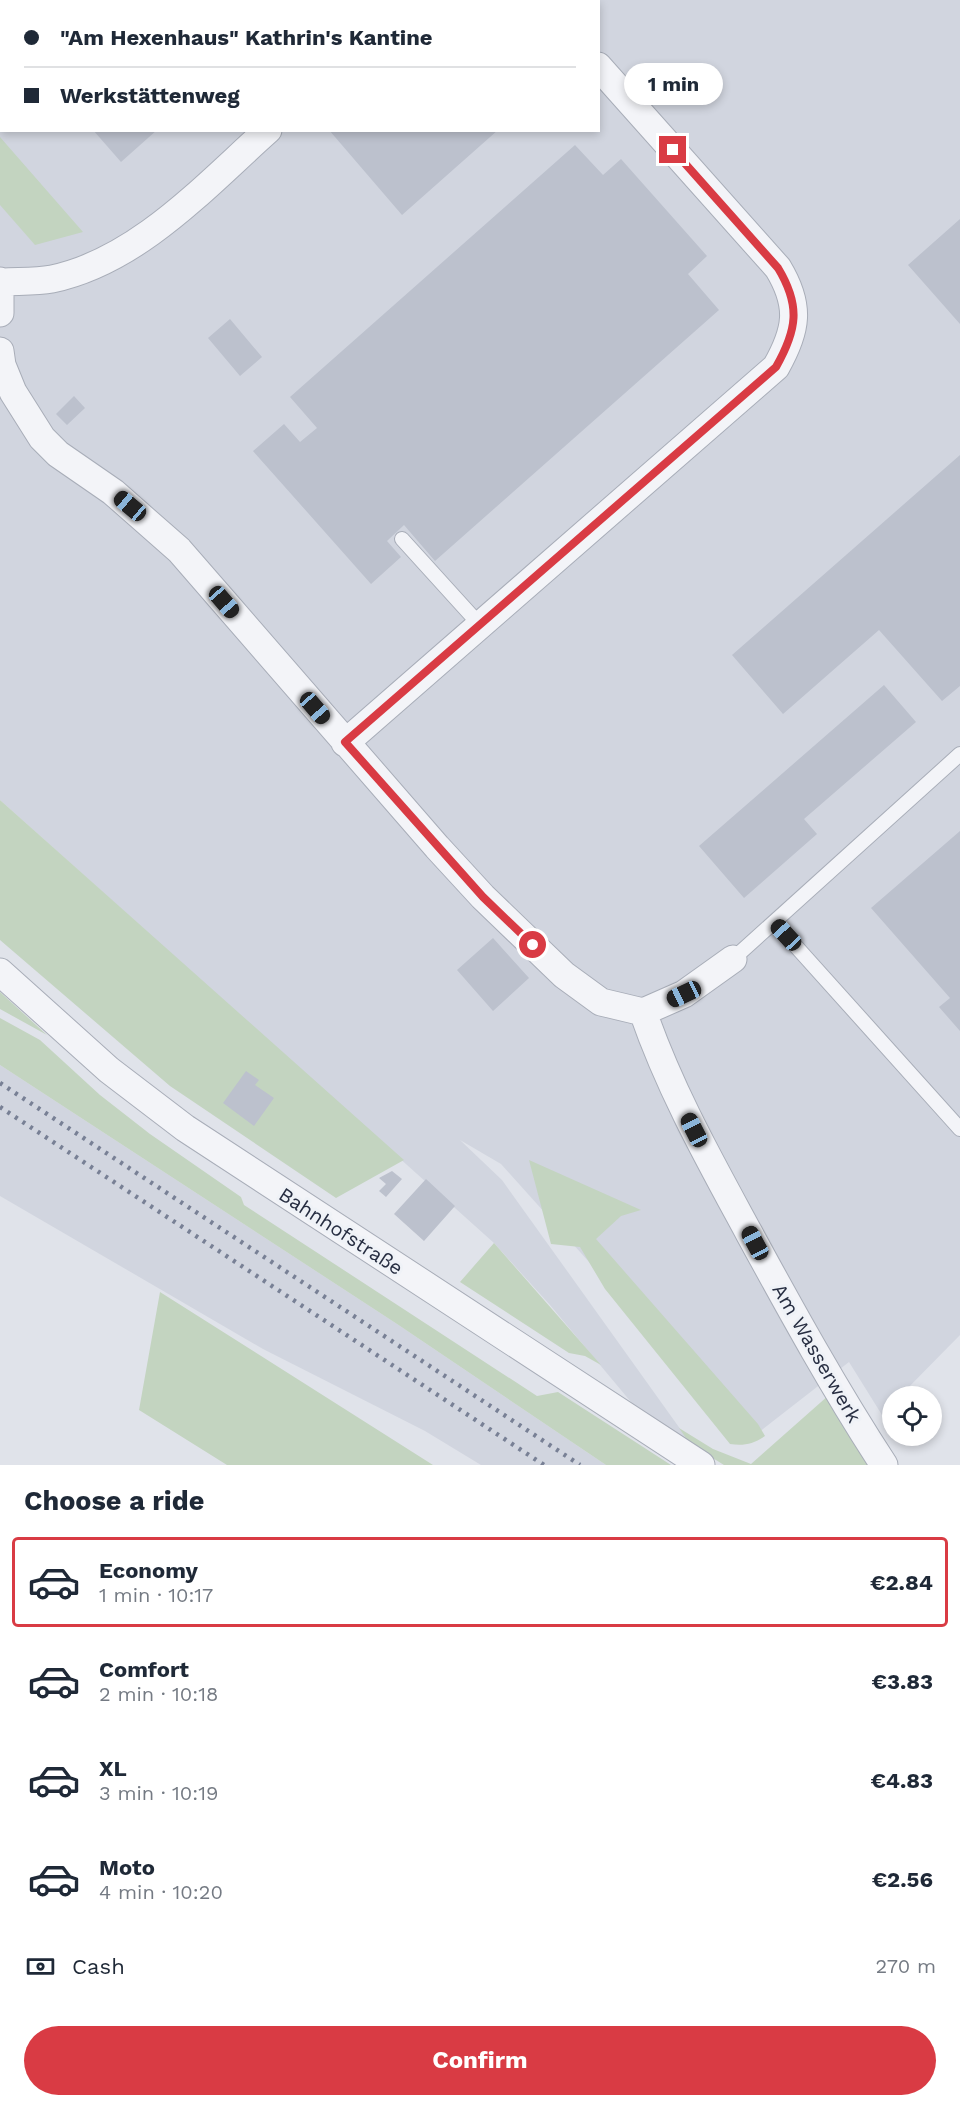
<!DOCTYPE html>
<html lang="en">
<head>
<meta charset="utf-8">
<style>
	:root { --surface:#fff; --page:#f2f2f3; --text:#1f2937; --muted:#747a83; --line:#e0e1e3; --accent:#d93b44 }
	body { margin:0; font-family:"Work Sans",sans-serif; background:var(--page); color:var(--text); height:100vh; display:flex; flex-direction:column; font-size:22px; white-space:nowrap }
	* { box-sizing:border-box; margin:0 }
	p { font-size:20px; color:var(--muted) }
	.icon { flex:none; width:33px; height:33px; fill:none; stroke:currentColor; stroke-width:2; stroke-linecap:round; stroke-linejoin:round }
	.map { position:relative; height:1465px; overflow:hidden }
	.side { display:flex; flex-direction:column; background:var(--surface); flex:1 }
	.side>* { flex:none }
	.hud { position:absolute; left:0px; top:0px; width:600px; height:132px; box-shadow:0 3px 9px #0003; display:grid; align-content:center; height:132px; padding:0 24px; background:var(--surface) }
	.tools { position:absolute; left:882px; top:1386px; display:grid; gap:12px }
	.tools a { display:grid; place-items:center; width:60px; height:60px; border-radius:50%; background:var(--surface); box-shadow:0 3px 9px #0003; font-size:30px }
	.end { position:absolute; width:27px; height:27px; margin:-14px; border:8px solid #d93b44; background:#fff; box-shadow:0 0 0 3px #fff }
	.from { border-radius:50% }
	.bubble { position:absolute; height:42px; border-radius:21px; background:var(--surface); box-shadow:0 3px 9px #0003; font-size:20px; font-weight:700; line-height:42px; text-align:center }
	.car { position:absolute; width:18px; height:36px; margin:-18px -9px; border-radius:8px; box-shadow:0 0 4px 2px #0007; background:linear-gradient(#222 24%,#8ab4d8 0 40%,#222 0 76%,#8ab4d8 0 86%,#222 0) }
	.hud b { display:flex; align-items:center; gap:21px; height:57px; font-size:22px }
	.hud b+b { border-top:2px solid var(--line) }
	.hud i { width:15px; height:15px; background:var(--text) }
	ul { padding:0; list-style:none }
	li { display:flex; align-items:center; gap:18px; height:90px; margin:0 12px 9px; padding:0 12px; border:3px solid transparent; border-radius:6px }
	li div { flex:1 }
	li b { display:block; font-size:22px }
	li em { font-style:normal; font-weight:700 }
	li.active { border-color:var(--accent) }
	li>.icon { width:54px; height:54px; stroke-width:1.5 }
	h2 { padding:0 24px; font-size:27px; line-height:72px }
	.pay { display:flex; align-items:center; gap:15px; height:66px; padding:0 24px; font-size:22px }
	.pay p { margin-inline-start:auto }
	.primary-button { display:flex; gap:12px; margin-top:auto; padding:12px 24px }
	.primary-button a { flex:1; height:69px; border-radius:36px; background:var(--accent); color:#fff; font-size:24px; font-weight:700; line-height:69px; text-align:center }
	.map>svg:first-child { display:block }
</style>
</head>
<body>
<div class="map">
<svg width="960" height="1465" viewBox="0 0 960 1465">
	<rect width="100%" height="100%" fill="#e0e3ea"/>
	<path fill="#d1d5df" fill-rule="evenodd" d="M0 0H960V1335L900 1396H892V1404L882 1415 849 1362 749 1440 501 1164 460 1140 502 1180 691 1444 636 1408 550 1305 494 1243 0 800ZM2 2H598V130H2Z
		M0 1065 397 1324 606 1465H481L425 1431 263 1349 0 1196Z"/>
	<path fill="#c3d4c0" d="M0 137 83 232 35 245 0 205Z
		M0 800 404 1160 336 1198 170 1086 0 940Z
		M0 992 47 1035 0 1009Z
		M0 1018 40 1040 100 1095 150 1134 241 1197 244 1205 537 1396 558 1392 671 1465H606L397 1324 0 1065Z
		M529 1160 641 1210 621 1216 596 1239 758 1424 765 1436C753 1444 744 1446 730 1444L605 1289 580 1247 551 1244Z
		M494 1243 601 1365 585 1356 569 1353 460 1282Z
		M160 1292 433 1465H227L139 1410Z
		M829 1395 871 1465H724L690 1444 679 1428 713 1449 751 1464Z"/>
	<path fill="#bcc1cd" d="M93 130H157L121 162Z
		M329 130H498L402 215Z
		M575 145 603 175 621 159 707 256 688 274 719 310 435 561 404 525 387 541 401 557 371 584 253 451 284 424 300 442 317 428 290 397Z
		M960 219V324L908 265Z
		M230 319 262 357 240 376 208 338Z
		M74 396 85 408 67 425 56 414Z
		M960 455V686L942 701 879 630 783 714 732 655Z
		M884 685 916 722 804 819 817 834 744 898 699 846Z
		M960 831V1031L939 1007 950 998 871 908Z
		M493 938 529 978 493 1011 457 970Z
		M246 1071 259 1080 255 1085 274 1098 254 1126 223 1103Z
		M392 1171 402 1179 386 1197 379 1191 386 1184 379 1178Z
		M426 1179 455 1206 424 1241 394 1214Z"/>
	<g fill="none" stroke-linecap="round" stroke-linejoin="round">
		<g stroke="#a8adb8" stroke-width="16">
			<path id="service" d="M402 539 480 625
				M775 923 960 1129
				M733 959 960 754"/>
		</g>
		<g stroke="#a8adb8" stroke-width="29">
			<path id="minor" d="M540 0 541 2
				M414 2 416 0
				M0 281V313
				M2 282C18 281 36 282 52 279 138 261 205 186 268 130
				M0 351 2 365 13 392 42 438 58 454 113 492 179 550 437 847 483 897 564 975 601 1002 643 1012 684 994 733 959
				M345 743 776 367C797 330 801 306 778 268L598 66
				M0 972 109 1070 185 1128 701 1465
				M643 1012C670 1090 710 1161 749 1233 792 1312 835 1390 884 1465"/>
		</g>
		<use href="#service" stroke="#f3f4f8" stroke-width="14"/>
		<use href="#minor" stroke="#f3f4f8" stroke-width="27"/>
		<path stroke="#788095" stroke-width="4.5" stroke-dasharray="3 6" stroke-linecap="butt" d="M0 1083 580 1465
			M0 1107 544 1465"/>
	</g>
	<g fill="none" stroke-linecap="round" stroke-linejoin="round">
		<path stroke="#d93b44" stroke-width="8" d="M533 945 483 897 345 742 776 367C797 330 801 306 778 268L673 150"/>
	</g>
	<g text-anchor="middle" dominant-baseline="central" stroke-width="6" stroke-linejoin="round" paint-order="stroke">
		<g font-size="20" fill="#272e42" stroke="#eff2f7">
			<text transform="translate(341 1231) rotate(33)">Bahnhofstraße</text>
			<text transform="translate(817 1353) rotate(60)">Am Wasserwerk</text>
		</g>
	</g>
</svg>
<div class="tools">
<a><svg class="icon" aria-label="locate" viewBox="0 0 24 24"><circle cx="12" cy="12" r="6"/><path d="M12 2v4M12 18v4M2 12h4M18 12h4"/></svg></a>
</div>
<i class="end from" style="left:533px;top:945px"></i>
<i class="end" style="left:673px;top:150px"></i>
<div class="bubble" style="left:624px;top:63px;width:99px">1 min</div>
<i class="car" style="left:130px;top:506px;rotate:310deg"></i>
<i class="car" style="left:224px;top:602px;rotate:139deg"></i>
<i class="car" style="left:315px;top:708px;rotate:139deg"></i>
<i class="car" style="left:786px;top:935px;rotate:317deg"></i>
<i class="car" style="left:684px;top:994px;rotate:245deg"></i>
<i class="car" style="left:694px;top:1130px;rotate:333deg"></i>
<i class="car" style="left:755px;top:1243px;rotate:332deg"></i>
<div class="hud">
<b><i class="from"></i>&quot;Am Hexenhaus&quot; Kathrin's Kantine</b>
<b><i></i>Werkstättenweg</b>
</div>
</div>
<section class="side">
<h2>Choose a ride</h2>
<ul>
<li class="active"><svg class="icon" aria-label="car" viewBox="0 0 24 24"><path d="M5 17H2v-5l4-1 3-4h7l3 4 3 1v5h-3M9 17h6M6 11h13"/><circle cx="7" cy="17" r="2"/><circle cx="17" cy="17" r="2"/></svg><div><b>Economy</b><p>1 min · 10:17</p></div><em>€2.84</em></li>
<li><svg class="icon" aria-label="car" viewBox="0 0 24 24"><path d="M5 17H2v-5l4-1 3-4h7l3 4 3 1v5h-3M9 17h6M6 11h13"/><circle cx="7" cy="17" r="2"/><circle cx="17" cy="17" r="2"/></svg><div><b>Comfort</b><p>2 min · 10:18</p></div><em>€3.83</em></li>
<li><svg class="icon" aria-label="car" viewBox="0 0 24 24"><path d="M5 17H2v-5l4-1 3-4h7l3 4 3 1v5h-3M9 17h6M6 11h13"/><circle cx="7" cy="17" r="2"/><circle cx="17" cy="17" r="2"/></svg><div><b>XL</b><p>3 min · 10:19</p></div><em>€4.83</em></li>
<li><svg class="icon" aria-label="car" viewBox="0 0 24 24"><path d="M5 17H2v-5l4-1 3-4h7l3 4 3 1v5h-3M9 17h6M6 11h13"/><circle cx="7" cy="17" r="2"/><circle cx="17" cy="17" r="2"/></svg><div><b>Moto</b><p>4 min · 10:20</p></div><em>€2.56</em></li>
</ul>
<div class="pay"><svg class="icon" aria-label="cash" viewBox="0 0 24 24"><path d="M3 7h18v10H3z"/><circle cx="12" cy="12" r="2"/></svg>Cash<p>270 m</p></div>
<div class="primary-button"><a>Confirm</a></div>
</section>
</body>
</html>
